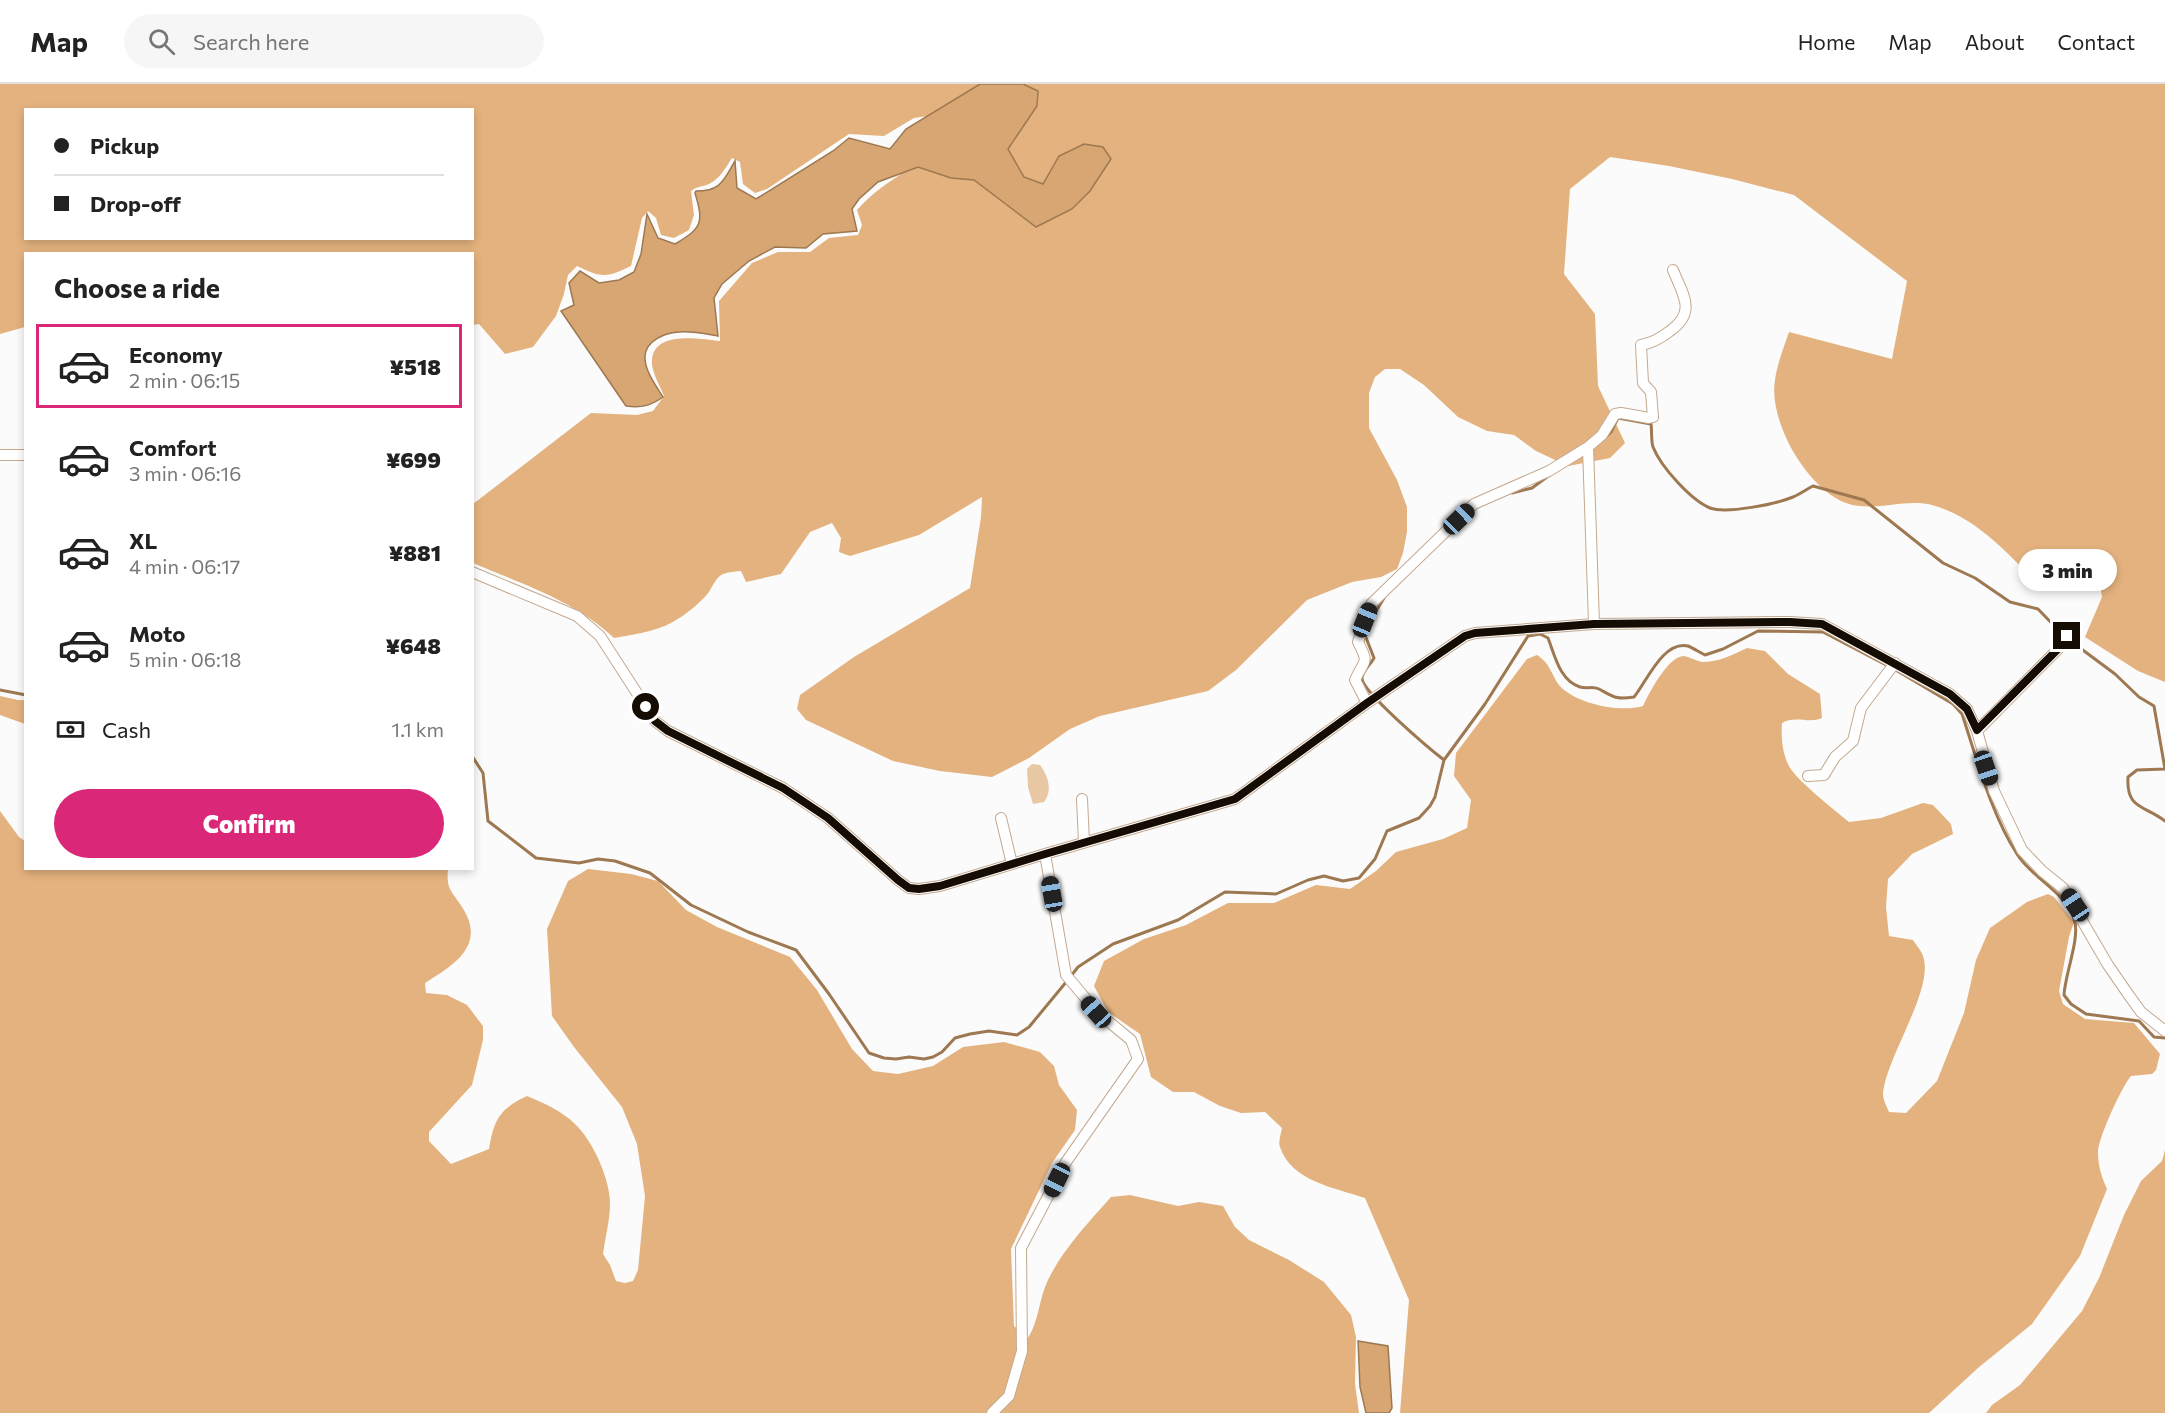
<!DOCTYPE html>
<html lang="en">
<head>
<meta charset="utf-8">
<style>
	:root { --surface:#fff; --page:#f6f6f6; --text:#222; --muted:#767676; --line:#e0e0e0; --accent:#db2777 }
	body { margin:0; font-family:Commissioner,sans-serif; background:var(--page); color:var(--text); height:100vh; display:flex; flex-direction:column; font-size:22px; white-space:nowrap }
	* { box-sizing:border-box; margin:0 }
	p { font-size:20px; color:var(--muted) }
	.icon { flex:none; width:33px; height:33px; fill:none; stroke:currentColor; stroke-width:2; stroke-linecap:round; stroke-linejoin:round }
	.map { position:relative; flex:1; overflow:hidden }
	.sheet { position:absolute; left:24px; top:168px; width:450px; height:618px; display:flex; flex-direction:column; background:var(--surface); border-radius:0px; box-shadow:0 3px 9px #0003 }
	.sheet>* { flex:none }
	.guide { position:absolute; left:24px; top:24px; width:450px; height:132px; border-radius:0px; box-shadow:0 3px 9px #0003; display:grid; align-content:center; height:132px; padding:0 30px; background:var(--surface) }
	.end { position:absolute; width:27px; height:27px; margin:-14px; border:8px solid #150c04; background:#fff; box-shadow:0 0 0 3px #fff }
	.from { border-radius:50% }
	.bubble { position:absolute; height:42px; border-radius:21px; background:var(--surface); box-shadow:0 3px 9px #0003; font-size:20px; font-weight:800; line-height:42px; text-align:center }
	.car { position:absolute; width:18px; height:36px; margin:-18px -9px; border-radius:8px; box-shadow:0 0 4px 2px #0007; background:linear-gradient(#222 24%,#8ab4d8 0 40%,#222 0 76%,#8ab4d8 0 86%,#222 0) }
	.guide b { display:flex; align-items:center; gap:21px; height:57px; font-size:22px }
	.guide b+b { border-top:2px solid var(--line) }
	.guide i { width:15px; height:15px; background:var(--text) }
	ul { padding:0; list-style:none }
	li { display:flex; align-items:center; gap:18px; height:84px; margin:0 12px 9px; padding:0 18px; border:3px solid transparent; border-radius:0px }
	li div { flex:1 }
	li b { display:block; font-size:22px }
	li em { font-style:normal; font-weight:800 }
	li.selected { border-color:var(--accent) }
	li>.icon { width:54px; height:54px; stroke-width:1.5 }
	h2 { padding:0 30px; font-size:27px; line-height:72px }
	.pay { display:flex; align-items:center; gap:15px; height:66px; padding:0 30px; font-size:22px }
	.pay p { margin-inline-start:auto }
	.primary-button { display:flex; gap:12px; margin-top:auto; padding:12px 30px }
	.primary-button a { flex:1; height:69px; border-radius:36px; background:var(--accent); color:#fff; font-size:24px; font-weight:800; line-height:69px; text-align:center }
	header { display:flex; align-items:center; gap:36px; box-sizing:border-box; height:84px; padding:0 30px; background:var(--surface); border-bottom:2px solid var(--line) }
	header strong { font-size:28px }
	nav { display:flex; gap:33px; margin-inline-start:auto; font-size:21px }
	.search { width:420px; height:54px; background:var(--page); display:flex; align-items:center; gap:15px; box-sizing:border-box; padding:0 21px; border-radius:33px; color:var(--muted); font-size:22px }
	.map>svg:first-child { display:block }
</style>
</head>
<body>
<header>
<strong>Map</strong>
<div class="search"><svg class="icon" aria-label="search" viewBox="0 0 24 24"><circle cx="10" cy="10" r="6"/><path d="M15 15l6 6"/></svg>Search here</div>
<nav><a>Home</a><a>Map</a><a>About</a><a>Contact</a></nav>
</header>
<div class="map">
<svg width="2165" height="1329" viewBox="0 0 2165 1329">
	<rect width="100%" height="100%" fill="#fbfbfb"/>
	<path fill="#e8c7a5" d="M1032 680 1040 681C1048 692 1053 706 1044 718L1033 720 1028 703 1027 685Z"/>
	<path fill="#e4b27e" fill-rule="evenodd" d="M0 0H2165V598L2138 587 2085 553 2102 513 2099 495 2075 488 2040 503C2010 471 1976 433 1932 421 1905 414 1873 429 1846 419 1807 405 1768 337 1775 296 1777 280 1784 263 1789 248L1892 275 1907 197 1794 111 1732 95 1669 82 1610 73 1570 105 1564 190 1595 230 1598 302 1625 359 1610 374 1568 382 1536 367 1514 351 1487 347 1458 333 1424 301 1400 285H1385L1375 293 1369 309V344L1397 396 1407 423V448L1403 469 1397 485 1381 493 1352 498 1307 516 1236 586 1208 607 1100 632 1070 645 1029 674 992 693 940 687 893 677 806 636 797 625 800 611 854 573 970 504 981 433 982 413 919 451 850 472 839 468 841 454 832 439 810 448 781 490 746 498 741 487C719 489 719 490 709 508 703 516 689 528 681 533 661 547 637 550 614 554 574 516 522 500 473 479V420L591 329 637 331 653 327 664 312C660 302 651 287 652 277 653 246 700 255 720 257L719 217 752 179 778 168H810L829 154 858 151 862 141 857 126C882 98 917 81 949 61L950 29 914 34 884 52 849 50 767 105 755 109 743 100 740 78 732 74C726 83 720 95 709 100 702 103 697 102 691 107L694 131 689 146 674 154 661 151 656 134 648 127 642 134 631 182C606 194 602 194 577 182L568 191 564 210 556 232 533 263 505 270 479 240 473 241 472 170H26L25 243 0 250ZM26 26H472V154H26Z
		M1747 564 1765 567 1788 590 1820 610 1822 634C1809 640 1795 631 1782 639 1781 652 1782 667 1788 680 1793 694 1836 727 1849 738L1881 734 1923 719 1933 721 1951 740 1953 750 1912 770 1888 795 1886 823 1889 852 1913 856C1916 861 1921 866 1923 872 1935 904 1886 973 1883 1010 1883 1016 1887 1023 1889 1028L1906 1029 1937 997 1964 929 1976 876 1990 844 2027 818 2048 810 2054 813 2074 838 2069 853 2059 907 2063 920 2085 935 2134 939 2160 970 2156 986 2152 990 2131 992C2122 1002 2097 1056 2098 1069 2098 1082 2102 1094 2107 1105L2080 1172 2032 1240 1978 1284 1929 1329H1400L1409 1216 1365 1114C1335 1104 1291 1097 1280 1063 1278 1058 1281 1050 1282 1044L1265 1028 1241 1029 1220 1022 1194 1008H1173L1151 993 1140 950 1108 928 1094 902 1104 877 1144 855 1186 841 1228 819H1274L1316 801 1350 805 1376 787 1396 768 1443 755 1467 744 1471 716 1454 692 1456 669 1527 575 1537 571C1550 579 1551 590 1559 601 1575 620 1621 629 1643 622 1649 609 1668 572 1684 572 1690 573 1696 577 1702 578 1719 578 1732 571 1747 564Z
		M0 612 18 616H25V640L0 631Z
		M0 727 19 753 25 757 26 784 448 785C446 806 452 807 462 823 487 861 454 881 425 899L426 909 447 911 467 921 483 942V956L472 1001 429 1048V1057L451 1080 489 1065C494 1036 499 1025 527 1012 544 1019 562 1027 575 1040 593 1057 610 1095 610 1120 610 1136 605 1154 603 1170L610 1181 616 1197 625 1199 633 1197 638 1186 645 1112 637 1060 622 1023 574 963 552 932 547 845 568 797 588 785 631 790 658 797 686 826 717 843 790 873 817 906 852 965 873 987 898 990 933 982 963 963 1004 958 1040 968 1054 982 1059 1001 1077 1026 1075 1046 1052 1079 1011 1165 1014 1242 1028 1254C1039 1237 1039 1214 1048 1196 1063 1165 1088 1139 1111 1113L1130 1111 1178 1122 1199 1118 1223 1122 1235 1143 1249 1156 1289 1176 1324 1198 1351 1231 1356 1253 1355 1300 1359 1329H0Z
		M2165 1066V1329H1986L1992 1321 2020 1301 2082 1227 2099 1194 2124 1131 2141 1097 2162 1077Z"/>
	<path fill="#d7a672" stroke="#9d7851" stroke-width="1.5" d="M980 0H1023L1038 7 1037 22 1008 65 1024 93 1043 100 1059 72 1084 60 1103 63 1111 75 1090 107 1072 125 1036 143 974 96 951 94 918 83 878 98 859 115 852 125 857 147 823 150 806 164 775 163 749 177 722 200 714 214 718 252C706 250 692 247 680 248 666 248 644 257 645 274 645 287 656 302 663 313 650 322 642 324 626 322L561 227 574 221 569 199 580 187 599 199 619 196 634 188 641 170 647 130 658 154 675 160C702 144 704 139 695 109L696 107C721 107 723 97 735 77L737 104 756 115 833 67 849 54 890 65 906 45Z
		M1358 1257 1388 1262 1392 1324 1389 1329H1366L1360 1303Z"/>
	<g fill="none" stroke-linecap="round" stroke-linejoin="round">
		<path stroke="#9d7851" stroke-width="3" d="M1605 354 1611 348 1618 334 1651 340C1652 347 1651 357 1653 363 1661 383 1691 416 1710 424 1727 430 1776 420 1793 413 1800 410 1807 405 1813 402L1864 416 1943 479 1975 494 2010 518 2038 525 2063 551
			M1512 409 1532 404 1547 393
			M1372 534 1384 514
			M1365 551 1374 574C1371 580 1362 587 1362 594 1361 607 1431 666 1444 676
			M2072 558 2115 590 2139 613 2154 622 2165 685 2137 686 2128 693C2126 725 2144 721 2165 737
			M1894 585 1953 620 1962 630C1977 675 1991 730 2017 770 2032 795 2069 809 2075 839 2079 856 2065 891 2064 911L2071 920 2086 930 2139 937 2154 953 2165 954
			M0 606 26 611
			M472 672 483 689 488 737 536 774 579 779 598 775 615 777 650 789 691 821 748 848 796 866 829 910 869 969 884 974 896 975 909 973 924 975 933 973 942 968 955 954 970 950 989 947 1017 951 1029 943 1067 897
			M1071 892 1078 883 1113 860 1178 836 1225 808 1276 810 1308 796 1324 792 1343 797 1359 794 1375 775 1387 747 1419 734 1430 722 1435 713 1444 676 1485 620 1528 552 1540 550 1548 554C1555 572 1560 597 1580 603 1586 605 1593 602 1599 605 1614 613 1616 616 1634 613 1646 599 1663 556 1688 562 1693 564 1699 568 1705 571L1723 565 1758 547 1823 548 1888 582"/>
		<g stroke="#c4a98f" stroke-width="12">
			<path id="street" d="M0 371H26
				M472 488 577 532 600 552 655 637 668 647 783 704 828 734 898 796 909 804 919 805 940 802 1045 770 1235 715 1367 619 1465 552 1475 549 1594 540 1790 538 1822 540 1950 610 1967 625 1977 647 1994 707 2022 766 2042 787 2063 804 2108 881 2128 910 2141 928 2165 947
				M1594 540 1588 363 1602 351 1615 330 1621 329 1649 334 1653 333 1651 308 1643 299 1641 261C1653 259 1661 254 1670 247 1697 228 1683 211 1673 186
				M1367 619 1355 596C1364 575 1370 581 1358 558L1371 520 1474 420 1549 387 1588 363
				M1977 647 2060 563 2069 546
				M1808 692 1824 691 1835 673 1853 657 1861 624 1895 579
				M1082 715 1084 758
				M1001 734 1012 780
				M992 1329 1009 1312 1022 1267 1021 1164 1066 1078 1138 975 1131 956 1097 928 1066 891 1045 770"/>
		</g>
		<use href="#street" stroke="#fff" stroke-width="10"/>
	</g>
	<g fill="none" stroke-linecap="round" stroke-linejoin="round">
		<path stroke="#150c04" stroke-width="8" d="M646 623 655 637 668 647 783 704 828 734 898 796 909 804 919 805 940 802 1045 770 1235 715 1367 619 1465 552 1475 549 1594 540 1790 538 1822 540 1950 610 1967 625 1977 646 2060 563 2067 552"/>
	</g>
</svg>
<i class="end from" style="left:646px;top:623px"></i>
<i class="end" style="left:2067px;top:552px"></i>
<div class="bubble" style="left:2018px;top:465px;width:99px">3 min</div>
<i class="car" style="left:1459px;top:435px;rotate:46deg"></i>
<i class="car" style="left:1365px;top:536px;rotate:22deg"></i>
<i class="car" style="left:1986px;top:684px;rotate:161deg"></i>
<i class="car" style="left:1052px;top:810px;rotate:350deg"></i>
<i class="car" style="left:2075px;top:821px;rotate:326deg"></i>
<i class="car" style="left:1096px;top:928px;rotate:318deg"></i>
<i class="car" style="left:1057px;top:1096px;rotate:206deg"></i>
<div class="guide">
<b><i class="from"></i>Pickup</b>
<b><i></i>Drop-off</b>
</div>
<section class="sheet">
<h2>Choose a ride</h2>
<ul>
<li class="selected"><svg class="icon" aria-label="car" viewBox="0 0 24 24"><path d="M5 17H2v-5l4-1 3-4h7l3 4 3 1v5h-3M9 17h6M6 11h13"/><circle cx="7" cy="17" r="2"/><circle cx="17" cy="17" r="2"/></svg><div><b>Economy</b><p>2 min · 06:15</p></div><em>¥518</em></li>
<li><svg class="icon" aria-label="car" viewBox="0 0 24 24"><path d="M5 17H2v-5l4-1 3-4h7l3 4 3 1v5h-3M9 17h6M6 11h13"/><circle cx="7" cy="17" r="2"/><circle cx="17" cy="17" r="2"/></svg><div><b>Comfort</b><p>3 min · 06:16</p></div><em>¥699</em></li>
<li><svg class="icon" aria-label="car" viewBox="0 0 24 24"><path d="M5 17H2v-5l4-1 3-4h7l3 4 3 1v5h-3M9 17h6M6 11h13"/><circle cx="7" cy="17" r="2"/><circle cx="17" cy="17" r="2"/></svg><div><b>XL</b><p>4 min · 06:17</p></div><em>¥881</em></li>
<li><svg class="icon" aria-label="car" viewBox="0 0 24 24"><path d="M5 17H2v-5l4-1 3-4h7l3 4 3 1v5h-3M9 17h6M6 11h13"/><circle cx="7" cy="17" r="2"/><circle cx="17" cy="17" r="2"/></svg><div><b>Moto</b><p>5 min · 06:18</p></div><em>¥648</em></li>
</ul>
<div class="pay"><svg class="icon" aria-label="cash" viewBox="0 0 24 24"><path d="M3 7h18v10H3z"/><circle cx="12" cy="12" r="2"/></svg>Cash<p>1.1 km</p></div>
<div class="primary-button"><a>Confirm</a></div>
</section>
</div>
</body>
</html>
